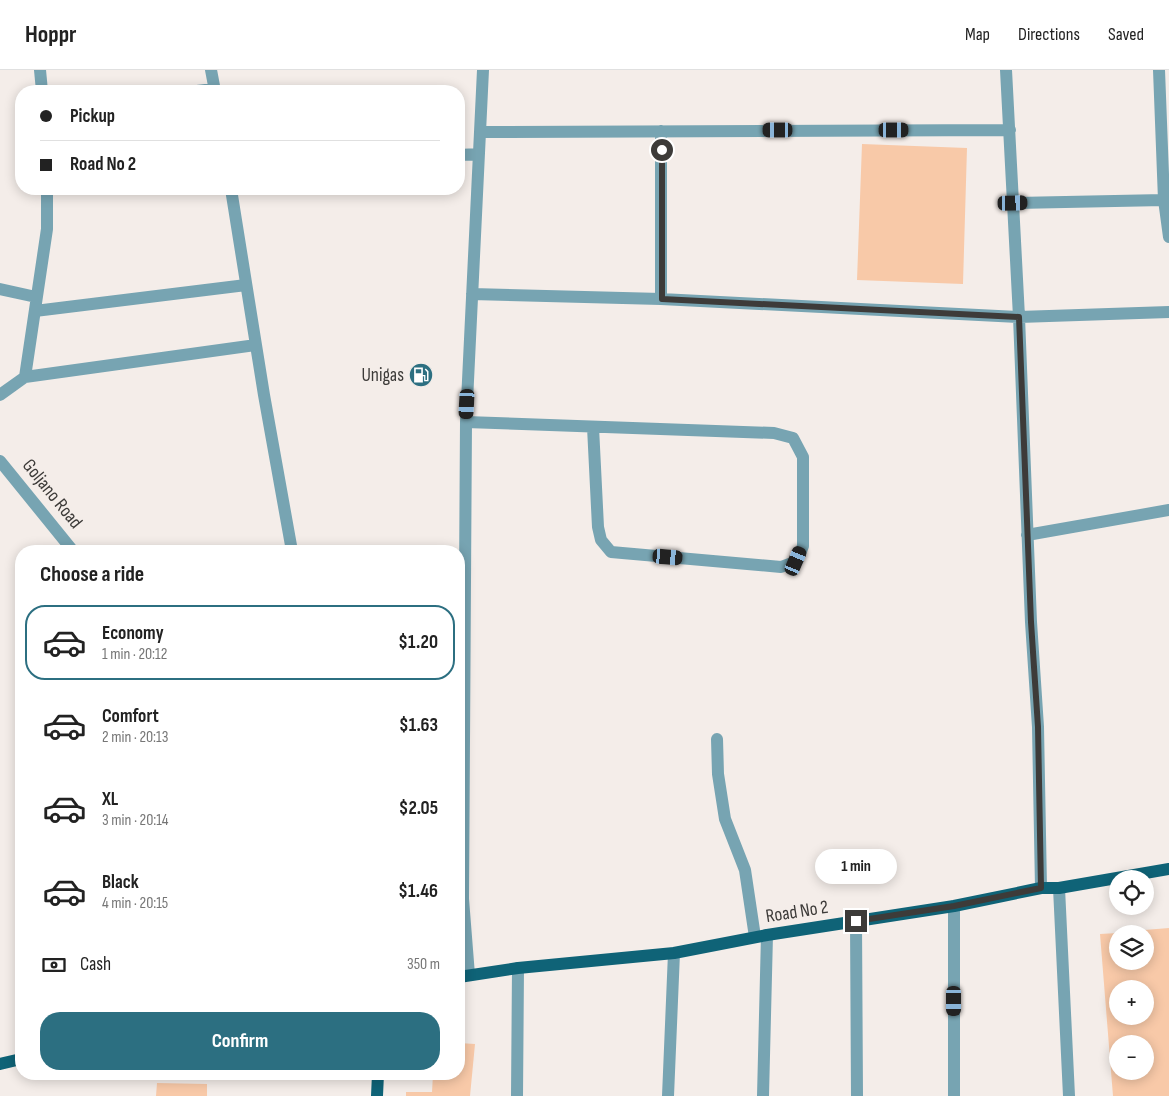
<!DOCTYPE html>
<html lang="en">
<head>
<meta charset="utf-8">
<style>
	:root { --surface:#fff; --page:#f6f6f6; --text:#222; --muted:#767676; --line:#e0e0e0; --accent:#2c6f81 }
	body { margin:0; font-family:"Sofia Sans Condensed",sans-serif; background:var(--page); color:var(--text); height:100vh; display:flex; flex-direction:column; font-size:19px; white-space:nowrap }
	* { box-sizing:border-box; margin:0 }
	p { font-size:16px; color:var(--muted) }
	.icon { flex:none; width:28px; height:28px; fill:none; stroke:currentColor; stroke-width:2; stroke-linecap:round; stroke-linejoin:round }
	.map { position:relative; flex:1; overflow:hidden }
	.details { position:absolute; left:15px; top:475px; width:450px; height:535px; display:flex; flex-direction:column; background:var(--surface); border-radius:20px; box-shadow:0 2px 12px #0003 }
	.details>* { flex:none }
	.top-card { position:absolute; left:15px; top:15px; width:450px; height:110px; border-radius:20px; box-shadow:0 2px 12px #0003; display:grid; align-content:center; height:110px; padding:0 25px; background:var(--surface) }
	.tools { position:absolute; left:1109px; top:800px; display:grid; gap:10px }
	.tools a { display:grid; place-items:center; width:45px; height:45px; border-radius:50%; background:var(--surface); box-shadow:0 2px 12px #0003; font-size:25px }
	.end { position:absolute; width:22px; height:22px; margin:-11px; border:6px solid #3d3b39; background:#fff; box-shadow:0 0 0 2px #fff }
	.from { border-radius:50% }
	.bubble { position:absolute; height:35px; border-radius:18px; background:var(--surface); box-shadow:0 2px 12px #0003; font-size:16px; font-weight:700; line-height:35px; text-align:center }
	.car { position:absolute; width:15px; height:30px; margin:-15px -8px; border-radius:6px; box-shadow:0 0 4px 1px #0007; background:linear-gradient(#222 24%,#8ab4d8 0 40%,#222 0 76%,#8ab4d8 0 86%,#222 0) }
	.top-card b { display:flex; align-items:center; gap:18px; height:48px; font-size:19px }
	.top-card b+b { border-top:1px solid var(--line) }
	.top-card i { width:12px; height:12px; background:var(--text) }
	ul { padding:0; list-style:none }
	li { display:flex; align-items:center; gap:15px; height:75px; margin:0 10px 8px; padding:0 15px; border:2px solid transparent; border-radius:20px }
	li div { flex:1 }
	li b { display:block; font-size:19px }
	li em { font-style:normal; font-weight:700 }
	li.current { border-color:var(--accent) }
	li>.icon { width:45px; height:45px; stroke-width:1.5 }
	h2 { padding:0 25px; font-size:22px; line-height:60px }
	.pay { display:flex; align-items:center; gap:12px; height:55px; padding:0 25px; font-size:19px }
	.pay p { margin-inline-start:auto }
	.button { display:flex; gap:10px; margin-top:auto; padding:10px 25px }
	.button a { flex:1; height:58px; border-radius:20px; background:var(--accent); color:#fff; font-size:20px; font-weight:700; line-height:58px; text-align:center }
	header { display:flex; align-items:center; gap:30px; box-sizing:border-box; height:70px; padding:0 25px; background:var(--surface); border-bottom:1px solid var(--line) }
	header strong { font-size:24px }
	nav { display:flex; gap:28px; margin-inline-start:auto; font-size:18px }
	.map>svg:first-child { display:block }
</style>
</head>
<body>
<header>
<strong>Hoppr</strong>
<nav><a>Map</a><a>Directions</a><a>Saved</a></nav>
</header>
<div class="map">
<svg width="1169" height="1026" viewBox="0 0 1169 1026">
	<rect width="100%" height="100%" fill="#f4ede9"/>
	<path fill="#f8c9a8" fill-rule="evenodd" d="M862 74 967 78 963 214 857 210Z
		M1169 858V1026H1113L1100 864 1118 863V891H1145V864H1120V862ZM1118 919H1145V946H1118ZM1118 974H1145V1001H1118Z
		M459 973 475 974 470 1026H406V1022H432L433 1004H459Z
		M221 1004H274L275 1008 221 1009Z
		M157 1013 207 1014V1026H156Z"/>
	<g fill="none" stroke-linecap="round" stroke-linejoin="round">
		<path stroke="#77a4b2" stroke-width="12" d="M40 0 42 21
			M211 0 215 21
			M1006 0 1019 247 1031 552 1038 657 1041 818
			M1159 0 1164 130 1169 167
			M197 21 214 19
			M661 61V229
			M480 62 1010 60
			M459 85 479 84
			M231 119 264 325 292 481
			M1013 133 1164 130
			M0 219 36 227
			M472 224 661 229 1019 247 1169 242
			M35 241 246 215
			M25 307 256 275
			M0 325 25 307 47 159V119
			M466 352 774 363 793 368 803 387V476L797 491 781 497 611 482 601 470 598 457 593 357
			M0 391 73 481
			M1027 465 1169 440
			M717 669 718 704 725 749 745 800 755 867
			M1059 818 1069 1026
			M856 851 857 1026
			M469 905 463 829 466 352 483 0
			M517 1026 518 898
			M668 1026 674 883
			M763 1026 767 865
			M954 1026V836"/>
		<path stroke="#0f6377" stroke-width="12" d="M459 907 518 898 674 883 767 865 954 836 1041 818H1059L1169 799
			M0 994 21 989
			M377 1026 378 1004"/>
	</g>
	<g fill="none" stroke-linecap="round" stroke-linejoin="round">
		<path stroke="#3d3b39" stroke-width="6" d="M662 80V229L1019 247 1031 552 1038 657 1041 818 954 836 856 851"/>
	</g>
	<defs>
		<g id="fuel-disc" transform="scale(1.25)"><circle r="9.5" fill="#2c6f81" stroke="#f4ede9"/><path d="M-5.5-6h7V0h2V4h1.3V-2.5L3-4.5l.8-.8L6-3V5H2.5V1h-1V6h-7ZM-4.2-4.7v3.2H.2V-4.7Z" fill="#fff"/></g>
	</defs>
	<g fill-rule="evenodd">
		<use href="#fuel-disc" x="421" y="305"/>
	</g>
	<g text-anchor="middle" dominant-baseline="central" stroke-width="5" stroke-linejoin="round" paint-order="stroke">
		<g font-size="19" fill="#3d3b39" stroke="#f4ede9" text-anchor="end">
			<text x="404" y="305">Unigas</text>
		</g>
		<g font-size="19" fill="#3d3b39" stroke="#f4ede9">
			<text transform="translate(52 424) rotate(51)">Goljano Road</text>
			<text transform="translate(797 842) rotate(-9)">Road No 2</text>
		</g>
	</g>
</svg>
<div class="tools">
<a><svg class="icon" aria-label="locate" viewBox="0 0 24 24"><circle cx="12" cy="12" r="6"/><path d="M12 2v4M12 18v4M2 12h4M18 12h4"/></svg></a>
<a><svg class="icon" aria-label="layers" viewBox="0 0 24 24"><path d="M12 4l9 5-9 5-9-5zM3 14l9 5 9-5"/></svg></a>
<a>+</a>
<a>−</a>
</div>
<i class="end from" style="left:662px;top:80px"></i>
<i class="end" style="left:856px;top:851px"></i>
<div class="bubble" style="left:815px;top:779px;width:82px">1 min</div>
<i class="car" style="left:778px;top:60px;rotate:270deg"></i>
<i class="car" style="left:894px;top:60px;rotate:90deg"></i>
<i class="car" style="left:1013px;top:133px;rotate:89deg"></i>
<i class="car" style="left:467px;top:334px;rotate:183deg"></i>
<i class="car" style="left:668px;top:487px;rotate:95deg"></i>
<i class="car" style="left:796px;top:491px;rotate:23deg"></i>
<i class="car" style="left:954px;top:931px;rotate:180deg"></i>
<div class="top-card">
<b><i class="from"></i>Pickup</b>
<b><i></i>Road No 2</b>
</div>
<section class="details">
<h2>Choose a ride</h2>
<ul>
<li class="current"><svg class="icon" aria-label="car" viewBox="0 0 24 24"><path d="M5 17H2v-5l4-1 3-4h7l3 4 3 1v5h-3M9 17h6M6 11h13"/><circle cx="7" cy="17" r="2"/><circle cx="17" cy="17" r="2"/></svg><div><b>Economy</b><p>1 min · 20:12</p></div><em>$1.20</em></li>
<li><svg class="icon" aria-label="car" viewBox="0 0 24 24"><path d="M5 17H2v-5l4-1 3-4h7l3 4 3 1v5h-3M9 17h6M6 11h13"/><circle cx="7" cy="17" r="2"/><circle cx="17" cy="17" r="2"/></svg><div><b>Comfort</b><p>2 min · 20:13</p></div><em>$1.63</em></li>
<li><svg class="icon" aria-label="car" viewBox="0 0 24 24"><path d="M5 17H2v-5l4-1 3-4h7l3 4 3 1v5h-3M9 17h6M6 11h13"/><circle cx="7" cy="17" r="2"/><circle cx="17" cy="17" r="2"/></svg><div><b>XL</b><p>3 min · 20:14</p></div><em>$2.05</em></li>
<li><svg class="icon" aria-label="car" viewBox="0 0 24 24"><path d="M5 17H2v-5l4-1 3-4h7l3 4 3 1v5h-3M9 17h6M6 11h13"/><circle cx="7" cy="17" r="2"/><circle cx="17" cy="17" r="2"/></svg><div><b>Black</b><p>4 min · 20:15</p></div><em>$1.46</em></li>
</ul>
<div class="pay"><svg class="icon" aria-label="cash" viewBox="0 0 24 24"><path d="M3 7h18v10H3z"/><circle cx="12" cy="12" r="2"/></svg>Cash<p>350 m</p></div>
<div class="button"><a>Confirm</a></div>
</section>
</div>
</body>
</html>
